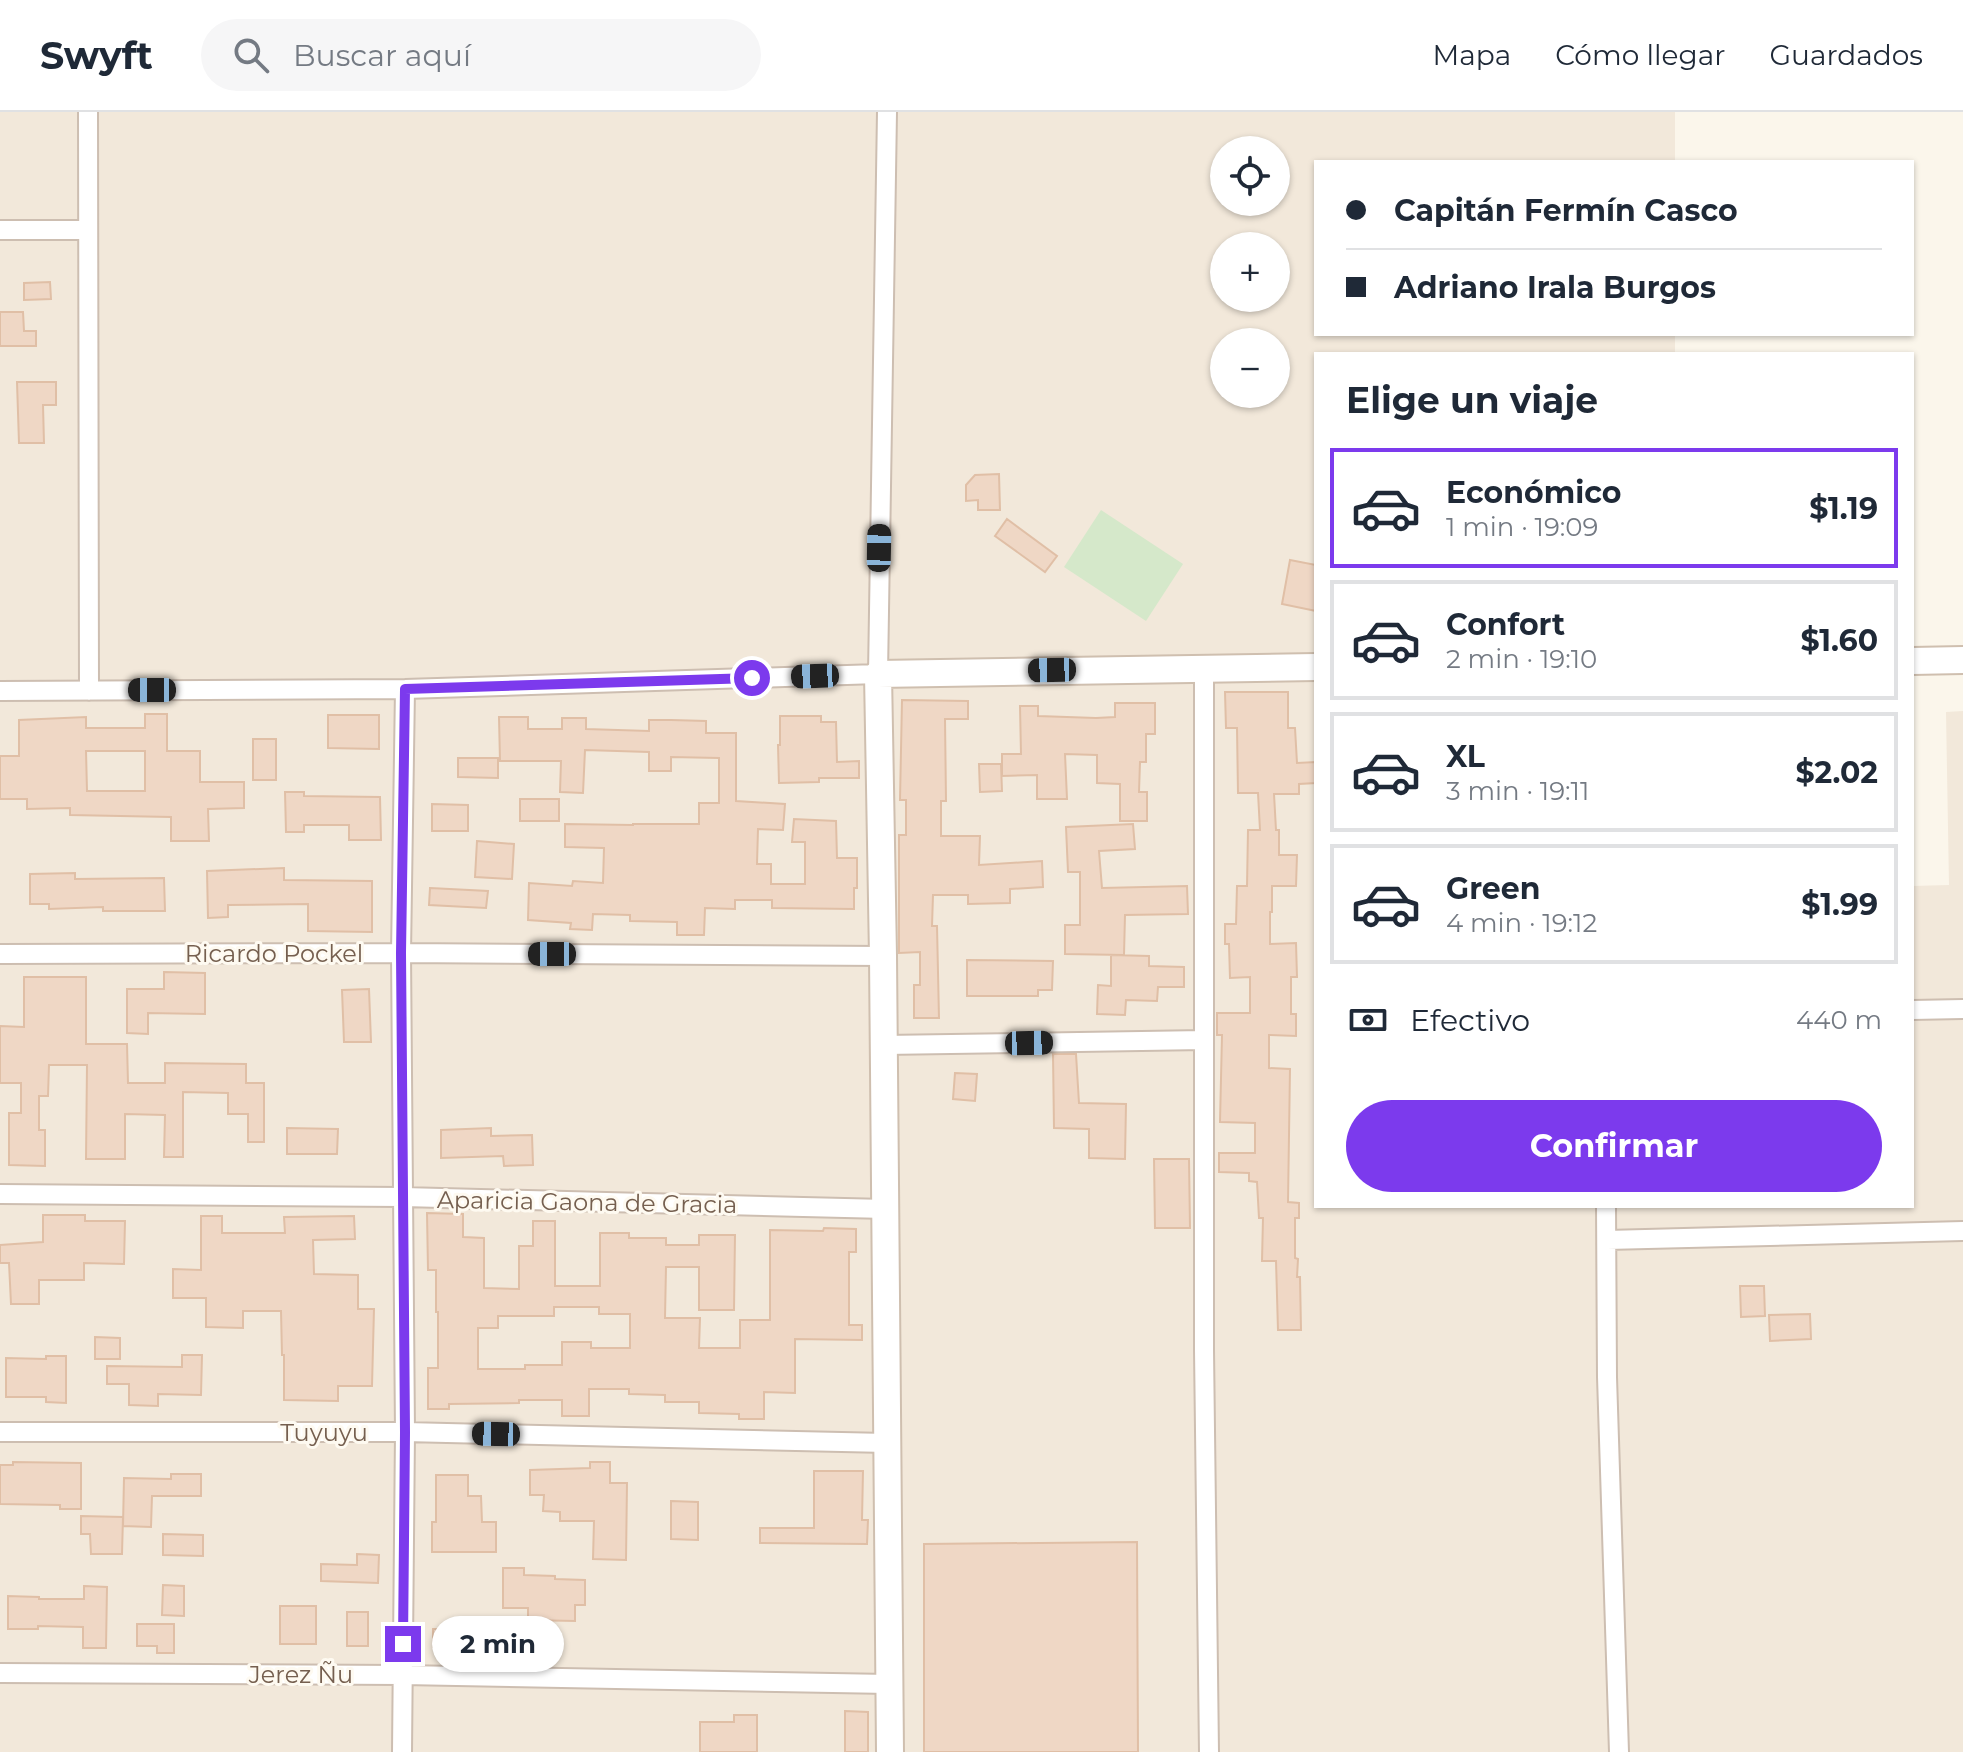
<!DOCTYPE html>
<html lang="es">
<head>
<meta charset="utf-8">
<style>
	:root { --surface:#fff; --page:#f6f6f7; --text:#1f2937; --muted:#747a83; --line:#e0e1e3; --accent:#7c3aed }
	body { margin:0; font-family:Montserrat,sans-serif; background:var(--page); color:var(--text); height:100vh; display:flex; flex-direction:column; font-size:30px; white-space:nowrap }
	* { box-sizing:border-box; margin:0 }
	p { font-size:26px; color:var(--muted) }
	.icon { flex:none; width:44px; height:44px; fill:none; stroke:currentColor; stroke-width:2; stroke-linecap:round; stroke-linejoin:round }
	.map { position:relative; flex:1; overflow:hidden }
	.drawer { position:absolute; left:1314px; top:240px; width:600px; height:856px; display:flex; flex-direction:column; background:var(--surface); border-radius:0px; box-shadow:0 2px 6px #0004 }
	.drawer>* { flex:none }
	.top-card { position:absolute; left:1314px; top:48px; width:600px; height:176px; border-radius:0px; box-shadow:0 2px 6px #0004; display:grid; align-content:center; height:176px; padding:0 32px; background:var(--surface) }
	.tools { position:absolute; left:1210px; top:24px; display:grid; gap:16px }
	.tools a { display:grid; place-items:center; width:80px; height:80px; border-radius:50%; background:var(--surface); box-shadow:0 2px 6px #0004; font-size:40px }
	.end { position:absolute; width:36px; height:36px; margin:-18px; border:10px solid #7c3aed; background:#fff; box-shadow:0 0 0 4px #fff }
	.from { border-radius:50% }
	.bubble { position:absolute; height:56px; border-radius:28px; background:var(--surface); box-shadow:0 2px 6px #0004; font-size:26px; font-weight:700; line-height:56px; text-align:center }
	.car { position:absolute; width:24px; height:48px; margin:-24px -12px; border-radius:10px; box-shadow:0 0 6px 2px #0007; background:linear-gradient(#222 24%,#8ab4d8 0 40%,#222 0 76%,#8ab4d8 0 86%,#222 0) }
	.top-card b { display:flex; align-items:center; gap:28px; height:76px; font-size:30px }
	.top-card b+b { border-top:2px solid var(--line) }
	.top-card i { width:20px; height:20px; background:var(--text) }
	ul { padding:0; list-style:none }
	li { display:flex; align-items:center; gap:24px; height:120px; margin:0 16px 12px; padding:0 16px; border:4px solid var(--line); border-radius:0px }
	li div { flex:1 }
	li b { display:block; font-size:30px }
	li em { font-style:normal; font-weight:700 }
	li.selected { border-color:var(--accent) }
	li>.icon { width:72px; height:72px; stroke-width:1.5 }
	h2 { padding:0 32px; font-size:36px; line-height:96px }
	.pay { display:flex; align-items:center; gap:20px; height:88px; padding:0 32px; font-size:30px }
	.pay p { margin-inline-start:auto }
	.primary-button { display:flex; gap:16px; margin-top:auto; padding:16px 32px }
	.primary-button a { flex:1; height:92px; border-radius:48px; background:var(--accent); color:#fff; font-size:32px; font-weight:700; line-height:92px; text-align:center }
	header { display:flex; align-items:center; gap:48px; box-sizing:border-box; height:112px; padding:0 40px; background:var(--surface); border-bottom:2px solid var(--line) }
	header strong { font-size:38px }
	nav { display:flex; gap:44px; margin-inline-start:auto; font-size:28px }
	.search { width:560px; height:72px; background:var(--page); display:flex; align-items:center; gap:20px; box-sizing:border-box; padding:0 28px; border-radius:44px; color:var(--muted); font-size:30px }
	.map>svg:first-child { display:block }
</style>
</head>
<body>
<header>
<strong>Swyft</strong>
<div class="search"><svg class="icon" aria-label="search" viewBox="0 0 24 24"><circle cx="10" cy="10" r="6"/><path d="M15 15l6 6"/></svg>Buscar aquí</div>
<nav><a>Mapa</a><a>Cómo llegar</a><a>Guardados</a></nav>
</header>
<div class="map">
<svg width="1963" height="1640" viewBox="0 0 1963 1640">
	<rect width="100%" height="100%" fill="#fbf6eb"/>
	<path fill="#f2e8da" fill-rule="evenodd" d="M0 0H1675V50H1316V222H1675V242H1316V1094H1912V774L1949 773 1946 600 1963 599V1640H0ZM1224 38H1276V90H1224ZM1224 134H1276V186H1224ZM1224 230H1276V282H1224Z"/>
	<path fill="#d5e8ca" d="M1101 398 1183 452 1146 509 1064 455Z"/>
	<path fill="#efd7c5" stroke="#e0bfa6" stroke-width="2" fill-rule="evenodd" d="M50 170 51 187 24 188V171Z
		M0 200H23L24 219H36V234H0Z
		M17 270H56V293H43L44 331H19Z
		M999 362 1000 398H978V388L966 389V373L975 363Z
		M1007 407 1057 444 1045 460 995 424Z
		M1290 448 1316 453V499L1282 492Z
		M1225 580H1288V616H1295L1297 651 1316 650V671L1299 672V682H1274L1276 718H1279V743H1297L1296 774H1272V800H1270V832L1296 831 1297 865H1291V902H1296V924L1269 923V956L1290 957 1288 1090 1299 1091V1106H1295V1146L1298 1147 1297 1165H1300L1301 1218H1278L1276 1149H1262L1263 1106H1259L1257 1070 1249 1069V1061L1219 1060V1041H1255V1011L1220 1010 1222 923H1217V901H1250V865L1230 866 1229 832H1225V812H1236L1237 774H1247L1248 718H1260L1258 681H1238L1237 616H1226Z
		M902 588 968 589V607H945L946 689H941V724H980L979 753 1042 749 1043 775 1010 777V791L968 792V783H933L932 814H937L939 906H914V873H920V840L899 841V723H906V688H900Z
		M1115 591H1155V622H1146V650H1140L1139 680H1147V709H1120V672L1097 671V643L1065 642 1067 687H1037V663L1002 664V642H1021L1020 594H1038V604L1096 606 1115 605Z
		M145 602H167V639H200V670H244V696L208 697 209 729H171V705L70 703V696L27 697V687H0V644H19V608L86 605V616H145ZM86 639H145V679H87Z
		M328 603H379V637L328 636Z
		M780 604H821V610H836L837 650 859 649V666H819V670L779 671 778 633H780Z
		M499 605H528V617H562V606H586V617L649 619V608H671L706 609V621H736V689L785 692 783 718 758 717 757 752H771V772H805V730H792L794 707 836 709 837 746H857V776H854V797L772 796V788H735V797L705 796 704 823H677V810L630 809V803L593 802 592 818 570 817 571 811 528 808 529 771 572 774 573 769 603 771 604 736 565 735V712L633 713V712H699V691H719V646L671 645V659H649V640L585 638 583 681 560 680 561 649H500Z
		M253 627H276V668H253Z
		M458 646H498V666L458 665Z
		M979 652H1001L1002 679 980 680Z
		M285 680H304V684L380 685 381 728H349V713H304V720H286Z
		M520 687H559V709H520Z
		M432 692 468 693V719H432Z
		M1133 712 1135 737 1099 739 1102 776 1187 774 1188 802 1125 803 1124 843 1065 842V813H1080V760H1068L1066 715Z
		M477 729 514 732 512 767 475 765Z
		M284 756V768L372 769V820L308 819V792L228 793V805L208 806 207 759Z
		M75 761V767L164 766 165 799H103V795L49 797V792H30V762Z
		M430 776 488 779 486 796 429 793Z
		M1111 843 1149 844V854L1184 855V875H1158L1157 889 1126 888 1125 903 1097 902 1098 873 1111 874Z
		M967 848 1053 849 1052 878H1038V884H967Z
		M164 860 205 861V902L148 901V922L127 921V877H164Z
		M24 865H86V932H127L128 971H165V951L246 952V971H264V1030H248V1002H228V981L183 980V1045H164L165 1003 125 1002V1047H86L87 953H49L48 984H39V1018H45V1054L9 1053V1001H21V971H0V914L24 915Z
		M369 877 371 930H344L342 878Z
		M1053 942H1076L1079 991 1126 992 1125 1047 1089 1046V1017L1054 1016Z
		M955 961 977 962 975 989 953 987Z
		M287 1016 338 1017 337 1042H287Z
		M491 1016V1024L532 1023 533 1053 504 1054 503 1044 441 1046V1018Z
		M1154 1047H1189L1190 1116H1155Z
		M427 1101 463 1102V1125L484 1126V1176L519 1177V1134H533V1109H555V1174H600V1121H629V1126H666V1133H699V1123H735L734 1198H699V1155H666L665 1206H700L699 1236H740V1208H770V1118L823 1119 824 1116 856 1117V1140H849V1213H862V1228L795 1227V1281L764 1280V1307H739V1302L699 1301V1290H665V1283L629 1282V1277H589V1304H562V1288H519V1291L449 1292V1297H428V1256H438V1200H436V1158H428ZM554 1195H599V1202H630V1236H591V1230H562V1253H525V1257H478V1216H498V1204H554Z
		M43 1103H85V1109H125L124 1152 84 1151V1168H39V1192H11L9 1151H0V1133L43 1130Z
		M201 1104H222V1121H285L284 1105 354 1104 355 1127 313 1128 314 1162 358 1163V1197H374L372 1274H338V1289L284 1288V1243H282L281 1199H243V1216L206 1215V1186H173V1157L201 1158Z
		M1740 1174H1764L1765 1204 1741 1205Z
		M1810 1202 1811 1227 1770 1229 1769 1203Z
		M95 1225 120 1226V1247H95Z
		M182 1243H202L201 1283 158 1282V1294L129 1293V1272H107V1254L182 1255Z
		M46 1244H66V1291L46 1290V1285H6V1246L46 1247Z
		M13 1350 81 1351V1397H60V1393L0 1392V1353H13Z
		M590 1350H610V1371H627L626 1448 593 1447 594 1409H560V1400L543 1399 544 1383H530V1358L590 1356Z
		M814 1359H863L862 1408H868L867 1432 760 1431V1416H814Z
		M171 1362H201V1384H152L151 1415 123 1414 124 1366 171 1367Z
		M436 1363H468V1384H481L482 1410H496V1440H432V1410H436Z
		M671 1389 698 1390V1428L671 1427Z
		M81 1404 123 1405 122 1442H91L90 1422H81Z
		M163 1422 203 1423V1444L163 1443Z
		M1137 1430 1138 1640H924V1432Z
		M357 1442 379 1443 378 1471 321 1469V1452L357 1453Z
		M503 1456H524V1463L555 1464V1467L585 1468V1493H575V1509L528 1508V1496H503Z
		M163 1473 184 1474V1504L162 1503Z
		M84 1474 107 1475 106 1536H83V1515L38 1514V1517H8V1484L39 1485V1487H84Z
		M280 1494H316V1532H280Z
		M347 1500H368V1534H347Z
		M137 1512H174V1541H157V1534H137Z
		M433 1517H487V1536L433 1535Z
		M845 1599 868 1600V1640H845Z
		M734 1603H757V1640H700V1610H734Z"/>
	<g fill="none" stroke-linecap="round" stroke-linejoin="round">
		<g stroke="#cdbeb1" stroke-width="22">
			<path id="street" d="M88 0 89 579
				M0 118H88
				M1204 557V1238L1209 1640
				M0 579 405 577 878 562 887 0
				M0 842 401 841 883 844
				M1912 898 1963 897
				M884 933 1204 928
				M0 1082 403 1085 886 1097
				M1606 1094 1607 1265 1619 1640
				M1607 1128 1963 1119
				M0 1320H405L887 1331
				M0 1561 403 1563 889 1572
				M402 1640 405 1320 401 841 405 577"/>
		</g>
		<g stroke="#cfbfaf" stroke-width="30">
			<path id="secondary" d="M1912 549 1963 548
				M890 1640 883 844 878 562 1316 555"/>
		</g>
		<use href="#street" stroke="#fff" stroke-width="18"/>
		<use href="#secondary" stroke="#fff" stroke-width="26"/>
	</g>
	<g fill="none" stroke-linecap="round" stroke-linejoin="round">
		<path stroke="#7c3aed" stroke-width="10" d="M403 1532 405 1320 401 841 405 577 752 566"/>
	</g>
	<g text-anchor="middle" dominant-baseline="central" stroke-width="6" stroke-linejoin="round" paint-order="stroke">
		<g font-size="24" fill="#755f4f" stroke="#fefaf1">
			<text x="274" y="841">Ricardo Pockel</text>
			<text transform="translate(587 1090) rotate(1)">Aparicia Gaona de Gracia</text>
			<text x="324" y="1320">Tuyuyu</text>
			<text x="301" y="1562">Jerez Ñu</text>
		</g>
	</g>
</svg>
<div class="tools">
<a><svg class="icon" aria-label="locate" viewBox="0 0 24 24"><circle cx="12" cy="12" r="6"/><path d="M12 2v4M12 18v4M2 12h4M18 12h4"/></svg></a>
<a>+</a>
<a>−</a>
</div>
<i class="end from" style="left:752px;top:566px"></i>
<i class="end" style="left:403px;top:1532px"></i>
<div class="bubble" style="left:432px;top:1504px;width:132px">2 min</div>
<i class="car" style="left:879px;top:436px;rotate:1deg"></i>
<i class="car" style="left:1052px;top:558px;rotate:269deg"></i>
<i class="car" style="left:815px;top:564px;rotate:268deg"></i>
<i class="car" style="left:152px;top:578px;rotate:270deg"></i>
<i class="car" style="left:552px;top:842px;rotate:270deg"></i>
<i class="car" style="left:1029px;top:931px;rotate:89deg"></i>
<i class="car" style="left:496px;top:1322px;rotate:271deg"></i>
<div class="top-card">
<b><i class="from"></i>Capitán Fermín Casco</b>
<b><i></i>Adriano Irala Burgos</b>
</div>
<section class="drawer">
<h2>Elige un viaje</h2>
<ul>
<li class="selected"><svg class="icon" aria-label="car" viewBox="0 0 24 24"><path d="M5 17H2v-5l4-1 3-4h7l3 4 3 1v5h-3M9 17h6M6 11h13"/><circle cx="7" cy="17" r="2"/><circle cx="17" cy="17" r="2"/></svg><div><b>Económico</b><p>1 min · 19:09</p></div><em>$1.19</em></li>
<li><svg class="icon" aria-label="car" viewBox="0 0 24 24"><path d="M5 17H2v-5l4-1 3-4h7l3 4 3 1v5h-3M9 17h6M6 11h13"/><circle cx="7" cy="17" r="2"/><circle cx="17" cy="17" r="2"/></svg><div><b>Confort</b><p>2 min · 19:10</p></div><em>$1.60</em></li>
<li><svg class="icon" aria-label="car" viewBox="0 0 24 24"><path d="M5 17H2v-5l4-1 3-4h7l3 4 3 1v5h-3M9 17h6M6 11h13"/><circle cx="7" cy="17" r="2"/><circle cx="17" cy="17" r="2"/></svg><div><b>XL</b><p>3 min · 19:11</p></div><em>$2.02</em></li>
<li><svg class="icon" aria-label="car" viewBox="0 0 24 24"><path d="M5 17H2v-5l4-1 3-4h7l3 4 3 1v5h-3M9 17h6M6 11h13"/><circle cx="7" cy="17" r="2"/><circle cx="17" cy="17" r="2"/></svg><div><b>Green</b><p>4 min · 19:12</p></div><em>$1.99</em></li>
</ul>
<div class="pay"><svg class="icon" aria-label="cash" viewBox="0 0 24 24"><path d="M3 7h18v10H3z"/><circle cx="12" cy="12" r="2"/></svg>Efectivo<p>440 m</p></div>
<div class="primary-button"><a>Confirmar</a></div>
</section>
</div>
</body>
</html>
